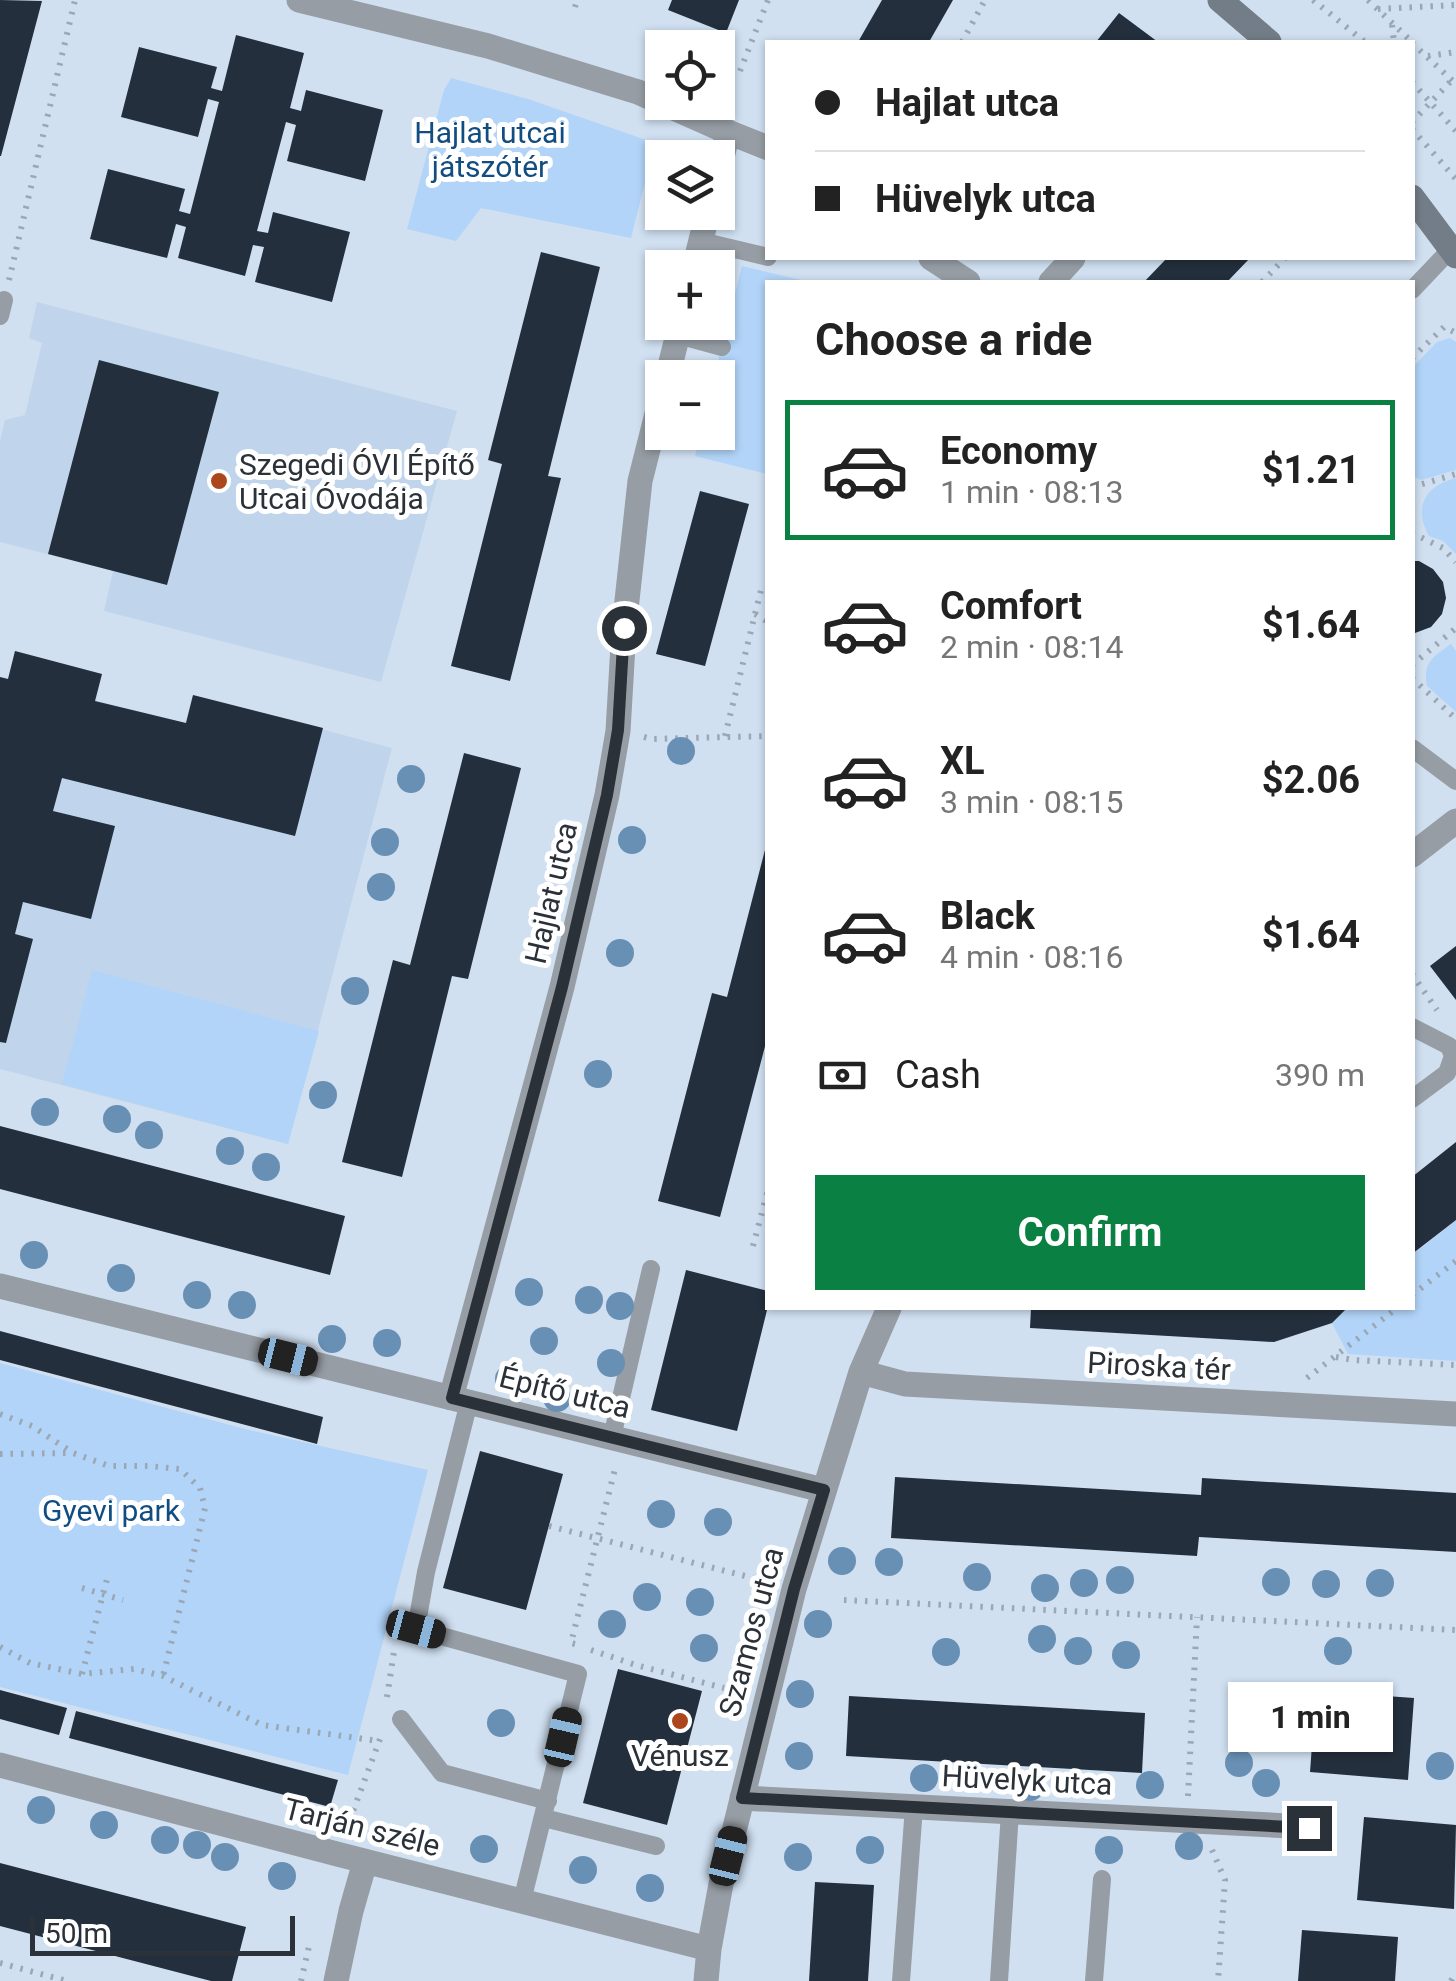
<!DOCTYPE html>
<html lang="en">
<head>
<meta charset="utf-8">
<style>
	:root { --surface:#fff; --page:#f2f2f2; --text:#222; --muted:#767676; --line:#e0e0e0; --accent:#0b8043 }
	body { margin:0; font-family:Roboto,sans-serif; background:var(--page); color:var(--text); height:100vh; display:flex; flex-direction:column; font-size:38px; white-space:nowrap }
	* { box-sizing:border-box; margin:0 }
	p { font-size:32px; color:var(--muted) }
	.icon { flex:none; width:55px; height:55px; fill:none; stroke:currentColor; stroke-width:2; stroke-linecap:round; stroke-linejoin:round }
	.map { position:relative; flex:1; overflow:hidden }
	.panel { position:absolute; left:765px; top:280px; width:650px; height:1030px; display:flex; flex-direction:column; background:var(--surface); border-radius:0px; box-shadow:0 2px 8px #0004 }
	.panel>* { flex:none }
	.hud { position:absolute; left:765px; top:40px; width:650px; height:220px; border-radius:0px; box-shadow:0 2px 8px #0004; display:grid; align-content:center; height:220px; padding:0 50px; background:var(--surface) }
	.tools { position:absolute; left:645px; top:30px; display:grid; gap:20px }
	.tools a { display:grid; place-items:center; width:90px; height:90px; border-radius:0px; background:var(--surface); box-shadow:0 2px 8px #0004; font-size:50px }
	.scale { position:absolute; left:30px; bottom:25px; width:265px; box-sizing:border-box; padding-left:10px; border:5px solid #2b3138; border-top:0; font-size:28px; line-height:35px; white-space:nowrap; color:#2b3138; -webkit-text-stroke:8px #fff; paint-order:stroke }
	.end { position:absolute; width:45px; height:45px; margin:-22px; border:12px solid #2b3138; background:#fff; box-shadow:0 0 0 5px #fff }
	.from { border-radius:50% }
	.bubble { position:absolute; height:70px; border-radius:0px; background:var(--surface); box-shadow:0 2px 8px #0004; font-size:32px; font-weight:700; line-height:70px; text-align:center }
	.car { position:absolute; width:30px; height:60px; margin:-30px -15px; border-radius:12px; box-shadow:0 0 8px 2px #0007; background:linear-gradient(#222 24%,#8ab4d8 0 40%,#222 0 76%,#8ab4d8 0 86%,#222 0) }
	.hud b { display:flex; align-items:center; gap:35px; height:95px; font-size:38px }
	.hud b+b { border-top:2px solid var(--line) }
	.hud i { width:25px; height:25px; background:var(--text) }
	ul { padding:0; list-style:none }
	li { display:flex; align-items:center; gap:30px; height:140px; margin:0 20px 15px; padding:0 30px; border:5px solid transparent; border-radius:0px }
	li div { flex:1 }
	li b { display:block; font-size:38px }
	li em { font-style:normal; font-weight:700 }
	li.current { border-color:var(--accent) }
	li>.icon { width:90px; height:90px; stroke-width:1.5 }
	h2 { padding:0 50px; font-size:45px; line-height:120px }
	.pay { display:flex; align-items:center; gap:25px; height:110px; padding:0 50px; font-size:38px }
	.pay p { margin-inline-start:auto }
	.button { display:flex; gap:20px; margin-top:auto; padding:20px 50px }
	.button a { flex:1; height:115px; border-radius:0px; background:var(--accent); color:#fff; font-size:40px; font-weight:700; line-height:115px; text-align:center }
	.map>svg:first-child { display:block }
</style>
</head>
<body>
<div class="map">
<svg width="1456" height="1981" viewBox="0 0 1456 1981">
	<rect width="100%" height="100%" fill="#d0e0f1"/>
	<path fill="#c0d5eb" d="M37 302 457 411 381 682 104 611 113 571 0 542V441L5 420 25 415 42 343 29 338Z
		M15 651 102 674 96 701 185 723 193 695 392 748 288 1144 0 1069V677L8 678Z"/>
	<path fill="#b2d4f8" d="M451 78 528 99 655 143 631 238 481 208 456 241 407 229 444 90Z
		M742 266 809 282H768L767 474 695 456 701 433 718 432V378L714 377Z
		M1450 338 1456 342V470L1421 480 1413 476V367L1437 342Z
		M1456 478V554L1443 541 1429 536C1413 507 1425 486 1456 478Z
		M1451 644 1456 651V712L1427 686C1422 663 1434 656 1451 644Z
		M92 970 319 1031 288 1144 62 1084Z
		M1456 1220V1361L1348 1354 1332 1323 1347 1308H1412L1413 1254Z
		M0 1363 245 1429 428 1470 348 1775 0 1687Z"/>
	<path fill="#232f3c" d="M0 0 42 1 1 156H0Z
		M672 0H739L726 33 668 10Z
		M882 0H953L929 42H858Z
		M1119 13 1158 42H1096Z
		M236 35 304 53 290 108 301 111 306 90 383 110 365 181 287 161 296 125 286 122 257 231 268 233 273 212 350 232 332 302 255 282 264 247 253 245 245 276 178 258 186 227 176 224 167 258 90 239 108 169 185 189 179 211 190 214 219 102 208 99 198 137 121 117 139 47 217 67 211 88 222 91Z
		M541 252 600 267 548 476 561 478 510 681 451 666 502 464 488 460Z
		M1167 258H1250L1227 282H1144Z
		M99 360 219 392 167 585 48 554Z
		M700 491 749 504 705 666 656 654Z
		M1412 561H1419L1433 569 1443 582 1446 598 1442 614 1431 627 1415 633H1412Z
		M15 651 102 674 95 701 186 723 193 695 323 728 295 836 62 778 53 811 115 826 91 919 23 902 15 934 33 939 6 1043 0 1042V677L8 679Z
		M464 753 521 768 468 979 452 976 402 1177 342 1162 393 960 410 965Z
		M766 846 768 1035 720 1217 658 1201 712 993 727 997Z
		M1456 946V1000L1430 966Z
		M0 1126 345 1216 330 1275 0 1189Z
		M1456 1142V1220L1412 1254V1177Z
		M686 1270 768 1291V1306L737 1431 651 1410Z
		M1031 1308H1347L1332 1323 1274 1342 1030 1328Z
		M0 1331 323 1417 317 1444 0 1360Z
		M480 1451 563 1474 526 1610 443 1588Z
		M895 1477 1201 1495 1202 1478 1456 1493V1552L1199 1537 1197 1556 891 1538Z
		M618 1669 702 1691 667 1825 583 1803Z
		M0 1690 67 1708 59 1735 0 1719Z
		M1316 1691 1414 1698 1408 1780 1310 1772Z
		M849 1696 1145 1713 1142 1773 846 1756Z
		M76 1711 338 1780 330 1807 69 1738Z
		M1364 1817 1456 1825 1454 1909 1357 1900Z
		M0 1863 246 1927 232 1981H211L0 1926Z
		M815 1882 874 1885 868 1981H809Z
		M1302 1930 1398 1937 1395 1981H1298Z"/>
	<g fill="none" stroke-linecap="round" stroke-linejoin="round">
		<path stroke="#9aa7b5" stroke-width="6" stroke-dasharray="2.5 8" stroke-linecap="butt" d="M1313 0 1365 42
			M1368 0 1412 42
			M575 7 577 0
			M1378 9 1456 5
			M1392 25 1394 42
			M962 42 985 0
			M1412 43 1456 84
			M1428 56 1456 52
			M740 71 768 0
			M1412 82 1456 131
			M1412 122 1452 80
			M1412 129 1456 179
			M9 280 75 0
			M1262 282 1285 258
			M1412 358 1444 327 1456 333
			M1412 487 1456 474
			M1412 533 1443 548 1456 562
			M755 614 768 622
			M1412 665 1456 628
			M1412 678 1456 719
			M725 736 761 590H768
			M644 737 651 739 768 736
			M1412 974 1437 1010
			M753 1246 768 1190
			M1412 1295 1456 1261
			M1336 1357 1353 1360 1456 1365
			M1307 1378 1397 1308
			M0 1414 32 1426 73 1453 109 1466H149L180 1469 200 1488 205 1508 163 1676
			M0 1454 71 1453
			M549 1526 753 1578
			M82 1588 123 1600
			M844 1600 1456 1630
			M575 1644 571 1643 616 1465
			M0 1647 30 1663 82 1674 134 1669 163 1676 262 1725 379 1741
			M591 1650 636 1665 724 1688
			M82 1674 107 1579
			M387 1697 395 1645
			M1188 1796 1197 1617
			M346 1830 380 1739
			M1212 1850 1225 1880 1218 1981
			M0 1963 67 1981
			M301 1981 310 1942
			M1451 1981 1456 1972"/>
		<path stroke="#969da4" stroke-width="18" d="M701 241 768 257
			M1412 290 1451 249
			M0 316 4 300
			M678 335 722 347
			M1412 748 1456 781
			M1412 1027 1449 1046 1453 1056 1447 1073 1412 1099
			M469 1402 426 1572 416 1629 578 1674 522 1901
			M612 1437 651 1269
			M401 1719 442 1773 548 1801
			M544 1818 656 1846
			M901 1981 914 1807
			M999 1981 1010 1812
			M1094 1981 1102 1879"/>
		<path stroke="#969da4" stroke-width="25" d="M299 0 488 46 638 92 728 132 718 174
			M728 132 768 148
			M931 258 968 282
			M694 268 708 212
			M1051 282 1073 258
			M667 378 681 322
			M1412 855 1456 821
			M0 1286 823 1490
			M861 1372 905 1384 1456 1414
			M451 1398 562 987 607 795 618 731 624 628 640 481 662 394
			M0 1765 337 1854 709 1949
			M742 1798 1309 1827
			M336 1981 351 1911 365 1862
			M706 1981 709 1949 721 1884 794 1589 861 1372 889 1308"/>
		<path stroke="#737d87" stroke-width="25" d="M1220 0 1269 42
			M1412 197 1456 256"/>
	</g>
	<g fill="#688fb4">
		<circle cx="681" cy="751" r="14"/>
		<circle cx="411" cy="779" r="14"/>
		<circle cx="632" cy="840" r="14"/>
		<circle cx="385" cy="842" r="14"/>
		<circle cx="381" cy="887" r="14"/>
		<circle cx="620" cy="953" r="14"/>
		<circle cx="355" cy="991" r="14"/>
		<circle cx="598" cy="1074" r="14"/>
		<circle cx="323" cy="1095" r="14"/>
		<circle cx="45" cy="1112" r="14"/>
		<circle cx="117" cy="1119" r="14"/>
		<circle cx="149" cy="1135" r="14"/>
		<circle cx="230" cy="1151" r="14"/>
		<circle cx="266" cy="1167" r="14"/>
		<circle cx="34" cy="1255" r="14"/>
		<circle cx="121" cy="1278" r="14"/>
		<circle cx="529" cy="1292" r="14"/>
		<circle cx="197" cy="1295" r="14"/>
		<circle cx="589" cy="1300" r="14"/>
		<circle cx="242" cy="1305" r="14"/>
		<circle cx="620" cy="1306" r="14"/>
		<circle cx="332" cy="1339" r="14"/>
		<circle cx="544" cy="1341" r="14"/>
		<circle cx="387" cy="1343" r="14"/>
		<circle cx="611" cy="1363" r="14"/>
		<circle cx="509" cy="1379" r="14"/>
		<circle cx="557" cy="1398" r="14"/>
		<circle cx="661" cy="1514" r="14"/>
		<circle cx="718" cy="1522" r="14"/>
		<circle cx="842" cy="1561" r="14"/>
		<circle cx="889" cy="1562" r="14"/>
		<circle cx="977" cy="1577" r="14"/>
		<circle cx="1120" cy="1580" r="14"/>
		<circle cx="1276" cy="1582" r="14"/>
		<circle cx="1084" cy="1583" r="14"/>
		<circle cx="1380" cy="1583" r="14"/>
		<circle cx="1326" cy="1584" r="14"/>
		<circle cx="1045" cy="1588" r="14"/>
		<circle cx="647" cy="1597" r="14"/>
		<circle cx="700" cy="1602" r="14"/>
		<circle cx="612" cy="1624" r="14"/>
		<circle cx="818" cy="1624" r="14"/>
		<circle cx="1042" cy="1639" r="14"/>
		<circle cx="704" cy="1648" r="14"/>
		<circle cx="1078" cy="1651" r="14"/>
		<circle cx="1338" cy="1651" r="14"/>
		<circle cx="946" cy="1652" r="14"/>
		<circle cx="1126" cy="1655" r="14"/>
		<circle cx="800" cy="1694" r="14"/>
		<circle cx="1247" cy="1701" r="14"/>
		<circle cx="501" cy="1723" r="14"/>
		<circle cx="799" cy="1756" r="14"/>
		<circle cx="1239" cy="1763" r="14"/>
		<circle cx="1440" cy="1766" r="14"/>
		<circle cx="924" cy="1778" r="14"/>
		<circle cx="1266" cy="1783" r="14"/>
		<circle cx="1150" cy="1785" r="14"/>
		<circle cx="1030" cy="1787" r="14"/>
		<circle cx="41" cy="1810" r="14"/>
		<circle cx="104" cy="1825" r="14"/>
		<circle cx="165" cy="1840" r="14"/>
		<circle cx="197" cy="1845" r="14"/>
		<circle cx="1189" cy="1846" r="14"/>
		<circle cx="484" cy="1849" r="14"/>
		<circle cx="870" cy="1850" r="14"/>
		<circle cx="1109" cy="1850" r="14"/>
		<circle cx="225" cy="1857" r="14"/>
		<circle cx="798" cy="1857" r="14"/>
		<circle cx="583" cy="1870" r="14"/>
		<circle cx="282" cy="1876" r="14"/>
		<circle cx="650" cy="1888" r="14"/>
	</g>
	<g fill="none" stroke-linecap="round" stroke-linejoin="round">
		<path stroke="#2b3138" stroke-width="12" d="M624 628 618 730 607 795 562 987 452 1398 824 1490 794 1589 742 1798 1309 1828"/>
	</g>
	<g fill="#ac461d" stroke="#fff" stroke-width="4">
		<circle cx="219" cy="481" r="10"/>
		<circle cx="680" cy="1721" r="10"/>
	</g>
	<g text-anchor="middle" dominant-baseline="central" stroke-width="10" stroke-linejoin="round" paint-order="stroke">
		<g font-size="30" fill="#124d82" stroke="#fff">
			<text x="490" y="132">Hajlat utcai<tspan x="490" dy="34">játszótér</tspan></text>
			<text x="111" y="1510">Gyevi park</text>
		</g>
		<g font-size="30" fill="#2b3138" stroke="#fff" text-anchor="start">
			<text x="239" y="464">Szegedi ÓVI Építő<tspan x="239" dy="34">Utcai Óvodája</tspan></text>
			<text x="680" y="1755" text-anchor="middle">Vénusz</text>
		</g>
		<g font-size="30" fill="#2b3138" stroke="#fff">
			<text transform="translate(551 893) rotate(-77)">Hajlat utca</text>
			<text transform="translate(1159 1366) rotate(3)">Piroska tér</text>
			<text transform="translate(565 1392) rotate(14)">Építő utca</text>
			<text transform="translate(751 1632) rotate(-75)">Szamos utca</text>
			<text transform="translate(1027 1780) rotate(3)">Hüvelyk utca</text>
			<text transform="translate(362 1827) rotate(14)">Tarján széle</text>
		</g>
	</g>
</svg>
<div class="tools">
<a><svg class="icon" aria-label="locate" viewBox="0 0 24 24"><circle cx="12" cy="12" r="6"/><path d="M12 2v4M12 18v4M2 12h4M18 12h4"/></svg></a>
<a><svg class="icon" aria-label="layers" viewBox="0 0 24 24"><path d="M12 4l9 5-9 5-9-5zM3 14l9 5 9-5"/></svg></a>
<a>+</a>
<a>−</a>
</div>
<div class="scale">50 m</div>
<i class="end from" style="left:624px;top:628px"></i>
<i class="end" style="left:1309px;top:1828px"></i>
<div class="bubble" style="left:1228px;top:1682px;width:165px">1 min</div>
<i class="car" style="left:288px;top:1357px;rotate:104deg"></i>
<i class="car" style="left:416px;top:1629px;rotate:105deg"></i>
<i class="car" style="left:563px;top:1737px;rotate:13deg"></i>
<i class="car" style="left:728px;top:1856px;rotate:14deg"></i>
<div class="hud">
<b><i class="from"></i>Hajlat utca</b>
<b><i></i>Hüvelyk utca</b>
</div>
<section class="panel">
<h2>Choose a ride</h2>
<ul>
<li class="current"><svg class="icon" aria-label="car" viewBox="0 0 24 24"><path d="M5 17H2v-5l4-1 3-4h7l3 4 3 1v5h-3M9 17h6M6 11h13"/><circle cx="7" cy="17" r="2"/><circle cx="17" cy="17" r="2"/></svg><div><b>Economy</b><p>1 min · 08:13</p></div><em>$1.21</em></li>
<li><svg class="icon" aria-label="car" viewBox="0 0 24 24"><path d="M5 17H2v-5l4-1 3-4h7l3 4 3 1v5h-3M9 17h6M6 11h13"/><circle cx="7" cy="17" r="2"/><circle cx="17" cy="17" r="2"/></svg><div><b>Comfort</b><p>2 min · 08:14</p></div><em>$1.64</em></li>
<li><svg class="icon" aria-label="car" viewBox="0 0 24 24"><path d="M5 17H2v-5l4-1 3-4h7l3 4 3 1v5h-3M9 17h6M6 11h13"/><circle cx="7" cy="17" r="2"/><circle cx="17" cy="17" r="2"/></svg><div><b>XL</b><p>3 min · 08:15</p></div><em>$2.06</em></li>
<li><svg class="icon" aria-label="car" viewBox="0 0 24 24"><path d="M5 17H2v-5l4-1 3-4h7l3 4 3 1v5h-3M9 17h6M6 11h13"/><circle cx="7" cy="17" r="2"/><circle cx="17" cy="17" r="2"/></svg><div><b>Black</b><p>4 min · 08:16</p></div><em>$1.64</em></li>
</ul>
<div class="pay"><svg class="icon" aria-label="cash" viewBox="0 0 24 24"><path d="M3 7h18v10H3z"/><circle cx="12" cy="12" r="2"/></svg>Cash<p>390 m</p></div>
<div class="button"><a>Confirm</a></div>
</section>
</div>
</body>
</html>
